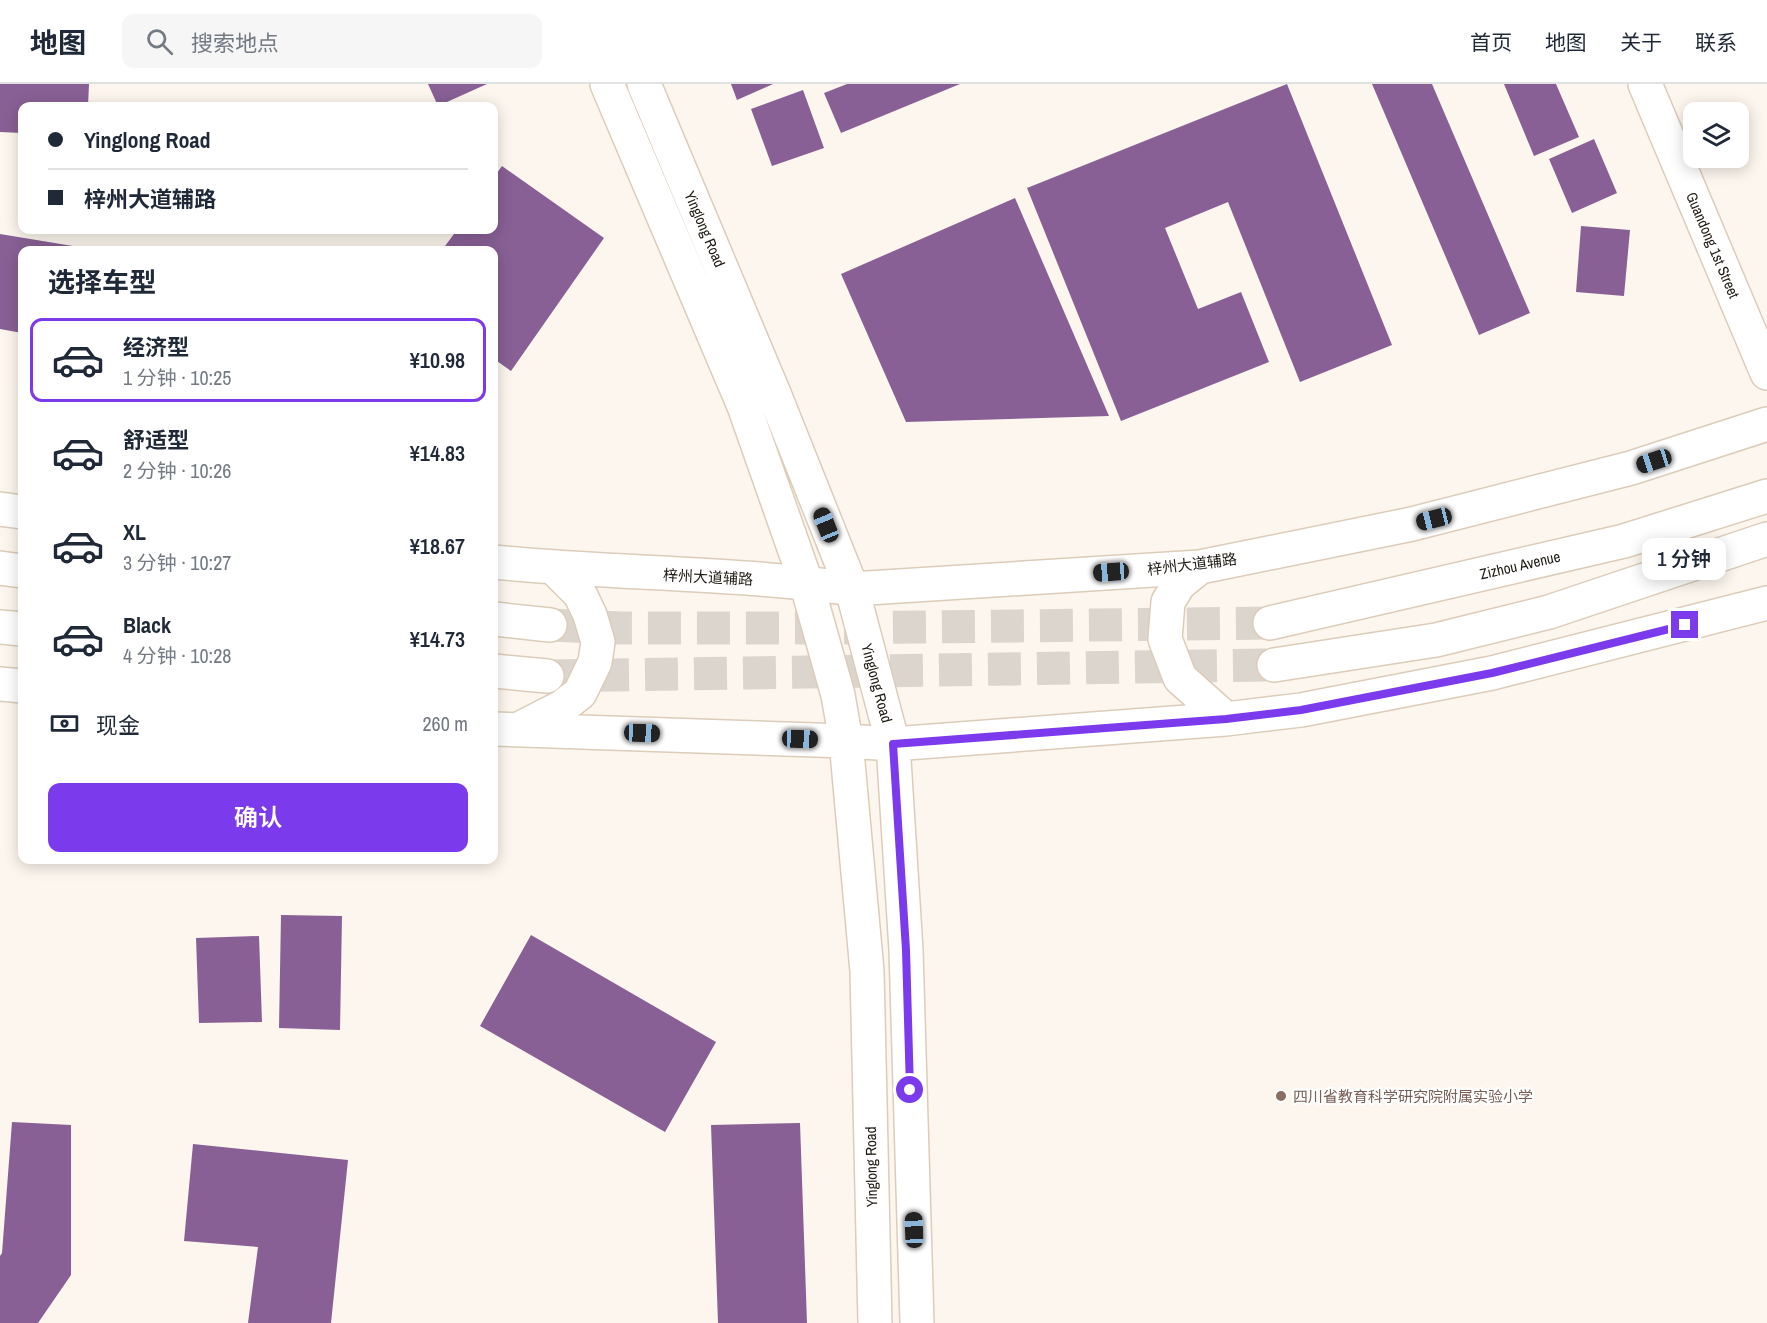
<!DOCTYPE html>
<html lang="zh">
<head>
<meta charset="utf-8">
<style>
	:root { --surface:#fff; --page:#f6f6f7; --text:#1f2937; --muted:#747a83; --line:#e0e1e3; --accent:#7c3aed }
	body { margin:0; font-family:"Archivo Narrow","Noto Sans SC",sans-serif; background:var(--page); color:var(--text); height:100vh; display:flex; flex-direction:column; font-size:22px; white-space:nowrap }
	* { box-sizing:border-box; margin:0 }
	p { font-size:20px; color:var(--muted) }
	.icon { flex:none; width:33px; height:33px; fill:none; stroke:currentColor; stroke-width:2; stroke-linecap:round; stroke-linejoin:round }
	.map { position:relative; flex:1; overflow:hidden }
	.panel { position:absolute; left:18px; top:162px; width:480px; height:618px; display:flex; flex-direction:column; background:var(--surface); border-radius:12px; box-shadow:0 3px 15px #0003 }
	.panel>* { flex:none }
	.top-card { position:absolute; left:18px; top:18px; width:480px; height:132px; border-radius:12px; box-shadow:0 3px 15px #0003; display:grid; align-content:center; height:132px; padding:0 30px; background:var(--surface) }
	.controls { position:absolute; left:1683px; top:18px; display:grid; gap:12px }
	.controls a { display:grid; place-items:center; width:66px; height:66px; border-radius:12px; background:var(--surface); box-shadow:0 3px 15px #0003; font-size:30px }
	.end { position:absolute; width:27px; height:27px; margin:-14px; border:8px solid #7c3aed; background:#fff; box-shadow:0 0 0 3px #fff }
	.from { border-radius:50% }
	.bubble { position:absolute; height:42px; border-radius:12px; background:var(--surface); box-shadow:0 3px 15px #0003; font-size:20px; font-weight:600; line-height:42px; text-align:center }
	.car { position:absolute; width:18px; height:36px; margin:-18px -9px; border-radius:8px; box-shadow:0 0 4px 2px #0007; background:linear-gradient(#222 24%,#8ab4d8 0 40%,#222 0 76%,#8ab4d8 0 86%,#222 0) }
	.top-card b { display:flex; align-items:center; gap:21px; height:57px; font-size:22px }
	.top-card b+b { border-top:2px solid var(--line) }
	.top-card i { width:15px; height:15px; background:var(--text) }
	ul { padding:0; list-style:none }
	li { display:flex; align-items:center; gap:18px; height:84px; margin:0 12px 9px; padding:0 18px; border:3px solid transparent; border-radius:12px }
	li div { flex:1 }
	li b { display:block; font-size:22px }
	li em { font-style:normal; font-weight:600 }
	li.selected { border-color:var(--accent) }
	li>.icon { width:54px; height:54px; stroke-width:1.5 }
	h2 { padding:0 30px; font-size:27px; line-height:72px }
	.pay { display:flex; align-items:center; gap:15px; height:66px; padding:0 30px; font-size:22px }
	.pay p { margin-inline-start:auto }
	.cta { display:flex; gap:12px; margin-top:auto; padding:12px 30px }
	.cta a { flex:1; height:69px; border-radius:12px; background:var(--accent); color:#fff; font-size:24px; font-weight:600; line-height:69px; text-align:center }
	header { display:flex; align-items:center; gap:36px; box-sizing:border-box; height:84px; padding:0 30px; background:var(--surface); border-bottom:2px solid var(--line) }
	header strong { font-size:28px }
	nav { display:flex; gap:33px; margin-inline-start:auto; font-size:21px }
	.search { width:420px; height:54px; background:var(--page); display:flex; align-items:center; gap:15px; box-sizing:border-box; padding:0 21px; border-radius:12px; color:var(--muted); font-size:22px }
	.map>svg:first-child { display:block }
</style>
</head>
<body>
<header>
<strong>地图</strong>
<div class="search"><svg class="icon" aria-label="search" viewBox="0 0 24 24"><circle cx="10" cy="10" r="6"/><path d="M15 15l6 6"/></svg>搜索地点</div>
<nav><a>首页</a><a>地图</a><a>关于</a><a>联系</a></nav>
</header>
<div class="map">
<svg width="1767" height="1239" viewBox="0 0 1767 1239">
	<rect width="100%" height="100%" fill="#fcf6ee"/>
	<path fill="#886095" d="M0 0H89L88 22H22V49L0 48Z
		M428 0H487L438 22Z
		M731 0H773L737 16Z
		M847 0H960L841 49 824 9Z
		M1287 0 1392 261 1300 298 1228 118 1165 144 1198 225 1241 208 1269 278 1121 337 1027 104Z
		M1372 0H1432L1530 229 1479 251Z
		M1504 0H1556L1579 53 1534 72Z
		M803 6 824 64 772 82 751 25Z
		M1594 55 1617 109 1572 129 1549 75Z
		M502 82 604 154 511 287 494 275V166H442L457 146H494V93Z
		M1015 114 1109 332 906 338 841 190Z
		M1581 142 1630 146 1624 212 1576 208Z
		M0 150 91 165 22 166V249L0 245Z
		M281 831 342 832 340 946 279 944Z
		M531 851 716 958 665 1048 480 942Z
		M259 852 262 938 199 939 196 854Z
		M12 1038 71 1041V1191L38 1239H0V1172L2 1169Z
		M800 1039 807 1239H718L711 1041Z
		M193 1060 348 1076 331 1239H248L258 1163 184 1157Z"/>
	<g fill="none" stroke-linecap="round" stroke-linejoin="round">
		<path stroke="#dbd5cd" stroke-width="33" stroke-dasharray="33 16" stroke-linecap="butt" d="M550 541 621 544H836L1270 539
			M547 592 1274 581"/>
		<g stroke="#dcccb9" stroke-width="36">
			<path id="street" d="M1645 0 1767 289"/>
		</g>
		<g stroke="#dcccb9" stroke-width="36">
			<path id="secondary" d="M607 0 744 322 806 498 838 611 846 657 867 887 875 1239
				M644 0 775 312 852 505 893 660 906 866 917 1239
				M0 425 22 428
				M494 478C613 490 734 488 852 505L1200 483 1412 440 1631 384 1767 340
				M1200 483 1179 500 1168 518 1165 555 1180 594 1226 635
				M0 600 22 602
				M521 644 562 623 580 609 595 578 598 558 590 531 580 510 554 484
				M494 645 846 657 893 660 1226 635 1301 626 1492 589 1767 519"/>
		</g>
		<g stroke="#dcccb9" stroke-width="36">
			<path id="highway" d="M0 484 22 487
				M494 535 550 541
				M1270 539 1624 457 1767 412
				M0 543 22 545
				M1274 581 1436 556 1549 528 1767 455
				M494 587 547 592"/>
		</g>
		<use href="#street" stroke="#fff" stroke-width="33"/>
		<use href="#secondary" stroke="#fff" stroke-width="33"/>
		<use href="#highway" stroke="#fff" stroke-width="33"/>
	</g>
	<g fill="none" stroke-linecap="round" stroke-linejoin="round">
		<path stroke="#7c3aed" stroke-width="8" d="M910 1006 906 866 893 660 1226 635 1301 626 1492 589 1685 541"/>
	</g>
	<circle fill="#8d6e63" stroke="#fff" stroke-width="2" cx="1281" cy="1012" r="6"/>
	<g text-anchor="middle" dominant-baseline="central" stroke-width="4.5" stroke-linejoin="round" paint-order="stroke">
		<g font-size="15" fill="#1f1a13" stroke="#fff">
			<text transform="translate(705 145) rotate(67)">Yinglong Road</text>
			<text transform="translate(1713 161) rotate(67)">Guandong 1st Street</text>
			<text transform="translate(1192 480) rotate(-7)">梓州大道辅路</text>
			<text transform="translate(1520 481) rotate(-13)">Zizhou Avenue</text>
			<text transform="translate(708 493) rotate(3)">梓州大道辅路</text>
			<text transform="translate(877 599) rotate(75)">Yinglong Road</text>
			<text transform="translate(871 1083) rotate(-91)">Yinglong Road</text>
		</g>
		<g font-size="15" fill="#785e54" stroke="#fff" text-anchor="start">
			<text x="1293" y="1012">四川省教育科学研究院附属实验小学</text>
		</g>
	</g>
</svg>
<div class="controls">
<a><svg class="icon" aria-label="layers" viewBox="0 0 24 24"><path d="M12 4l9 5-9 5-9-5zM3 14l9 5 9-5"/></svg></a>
</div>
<i class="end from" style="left:910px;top:1006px"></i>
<i class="end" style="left:1685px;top:541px"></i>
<div class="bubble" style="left:1642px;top:454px;width:84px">1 分钟</div>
<i class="car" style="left:1654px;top:377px;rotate:252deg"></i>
<i class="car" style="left:1434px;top:435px;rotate:256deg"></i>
<i class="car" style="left:826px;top:441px;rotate:338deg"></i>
<i class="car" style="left:1111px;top:488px;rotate:266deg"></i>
<i class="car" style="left:642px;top:649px;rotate:92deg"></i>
<i class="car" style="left:800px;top:655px;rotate:92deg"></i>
<i class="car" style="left:914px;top:1146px;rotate:358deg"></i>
<div class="top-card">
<b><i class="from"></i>Yinglong Road</b>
<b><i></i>梓州大道辅路</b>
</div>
<section class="panel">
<h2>选择车型</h2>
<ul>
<li class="selected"><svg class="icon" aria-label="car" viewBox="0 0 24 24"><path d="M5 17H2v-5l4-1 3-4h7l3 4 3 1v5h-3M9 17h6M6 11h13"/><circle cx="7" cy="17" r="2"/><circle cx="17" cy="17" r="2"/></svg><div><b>经济型</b><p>1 分钟 · 10:25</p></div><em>¥10.98</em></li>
<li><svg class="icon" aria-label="car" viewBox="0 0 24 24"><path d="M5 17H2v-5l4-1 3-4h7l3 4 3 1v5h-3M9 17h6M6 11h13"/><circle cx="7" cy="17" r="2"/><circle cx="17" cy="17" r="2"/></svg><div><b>舒适型</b><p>2 分钟 · 10:26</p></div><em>¥14.83</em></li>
<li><svg class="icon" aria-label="car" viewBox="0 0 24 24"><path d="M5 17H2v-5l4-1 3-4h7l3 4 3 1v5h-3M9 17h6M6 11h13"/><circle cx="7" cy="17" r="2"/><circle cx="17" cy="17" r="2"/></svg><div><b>XL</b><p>3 分钟 · 10:27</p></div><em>¥18.67</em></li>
<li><svg class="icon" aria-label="car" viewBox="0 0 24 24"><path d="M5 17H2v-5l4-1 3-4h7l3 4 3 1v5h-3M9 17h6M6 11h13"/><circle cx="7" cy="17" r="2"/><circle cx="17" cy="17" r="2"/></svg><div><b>Black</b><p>4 分钟 · 10:28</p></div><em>¥14.73</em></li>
</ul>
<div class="pay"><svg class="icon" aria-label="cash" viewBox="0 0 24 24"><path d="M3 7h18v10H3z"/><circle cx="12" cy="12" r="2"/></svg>现金<p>260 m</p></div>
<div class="cta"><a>确认</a></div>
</section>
</div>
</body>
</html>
